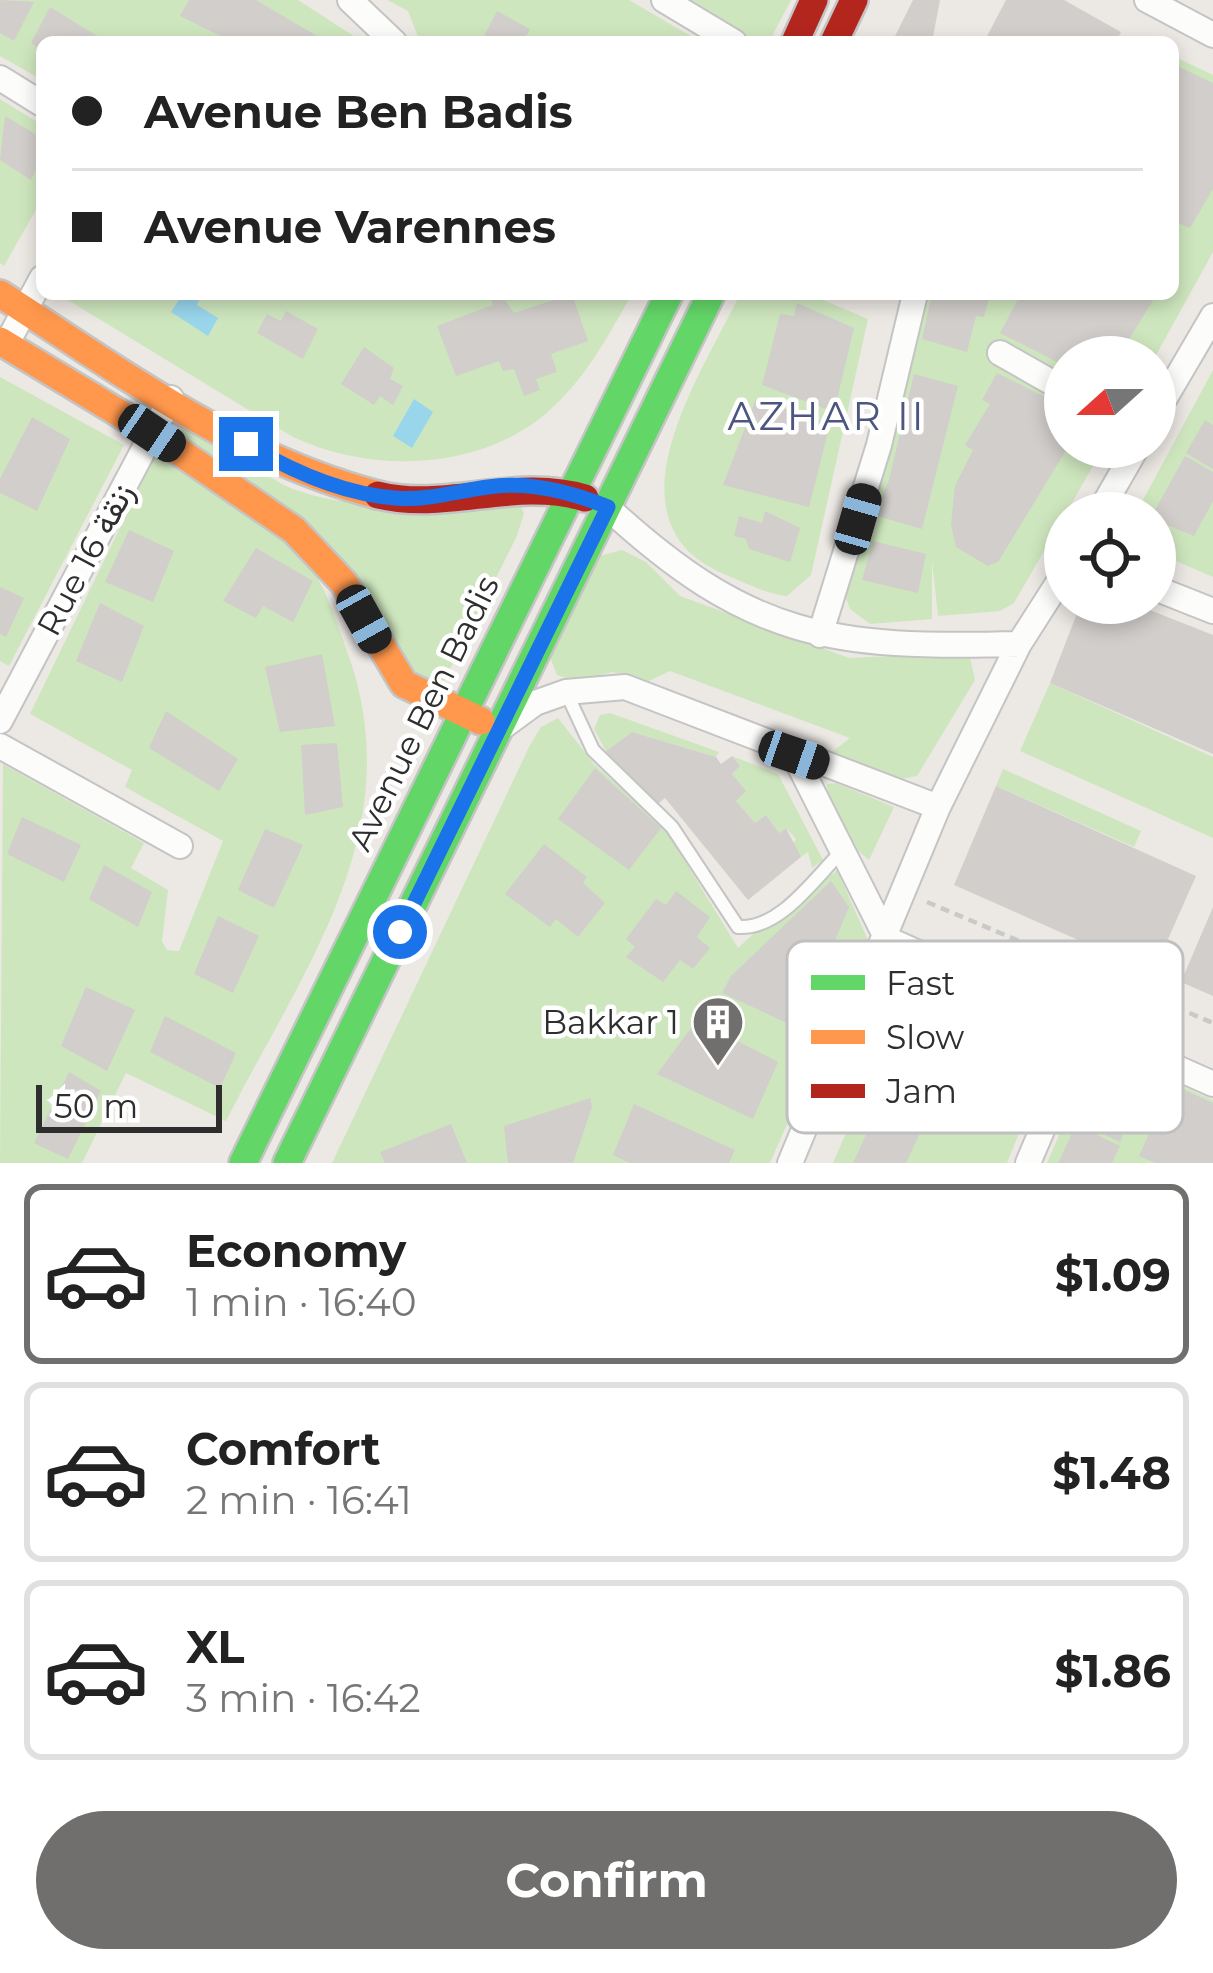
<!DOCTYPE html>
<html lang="en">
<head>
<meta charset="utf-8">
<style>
	:root { --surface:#fff; --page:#f6f6f6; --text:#222; --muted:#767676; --line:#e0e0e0; --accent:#706f6e }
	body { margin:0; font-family:Montserrat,Vazirmatn,sans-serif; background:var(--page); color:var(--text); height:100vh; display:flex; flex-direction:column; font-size:45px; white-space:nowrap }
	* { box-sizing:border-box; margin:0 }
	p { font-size:39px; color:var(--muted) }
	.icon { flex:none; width:66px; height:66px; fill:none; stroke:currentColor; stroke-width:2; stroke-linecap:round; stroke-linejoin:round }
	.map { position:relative; height:1163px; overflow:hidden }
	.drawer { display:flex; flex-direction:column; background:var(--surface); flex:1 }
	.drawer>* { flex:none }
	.top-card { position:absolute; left:36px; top:36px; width:1143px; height:264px; border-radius:18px; box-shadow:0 6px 18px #0003; display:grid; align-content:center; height:264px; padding:0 36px; background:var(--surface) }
	.needle { width:78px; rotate:249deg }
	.tools { position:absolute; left:1044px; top:336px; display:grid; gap:24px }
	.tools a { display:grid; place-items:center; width:132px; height:132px; border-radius:50%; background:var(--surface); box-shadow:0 6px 18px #0003; font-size:60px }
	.scale { position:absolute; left:36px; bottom:30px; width:186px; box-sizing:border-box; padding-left:12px; border:6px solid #2e2e2e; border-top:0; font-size:33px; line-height:42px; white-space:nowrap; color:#2e2e2e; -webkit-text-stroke:9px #fff; paint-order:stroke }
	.end { position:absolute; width:54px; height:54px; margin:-27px; border:15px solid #1a73e8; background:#fff; box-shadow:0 0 0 6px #fff }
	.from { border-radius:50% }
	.car { position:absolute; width:36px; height:72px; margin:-36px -18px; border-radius:15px; box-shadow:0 0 9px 3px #0007; background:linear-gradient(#222 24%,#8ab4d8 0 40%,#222 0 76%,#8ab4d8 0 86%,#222 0) }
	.top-card b { display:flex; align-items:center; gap:42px; height:114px; font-size:45px }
	.top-card b+b { border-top:3px solid var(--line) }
	.top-card i { width:30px; height:30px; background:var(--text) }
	ul { padding:21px 0 0; list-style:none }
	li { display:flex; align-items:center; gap:36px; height:180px; margin:0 24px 18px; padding:0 12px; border:6px solid var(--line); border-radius:18px }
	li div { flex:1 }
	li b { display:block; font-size:45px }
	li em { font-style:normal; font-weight:700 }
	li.selected { border-color:var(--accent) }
	li>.icon { width:108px; height:108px; stroke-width:1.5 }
	.action { display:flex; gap:24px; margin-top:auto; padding:24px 36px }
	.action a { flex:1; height:138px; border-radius:72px; background:var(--accent); color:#fff; font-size:48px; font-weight:700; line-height:138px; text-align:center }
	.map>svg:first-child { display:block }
</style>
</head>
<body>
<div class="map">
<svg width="1213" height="1163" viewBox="0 0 1213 1163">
	<rect width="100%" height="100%" fill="#ece8e4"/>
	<path fill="#cee6be" d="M0 0H298L363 42H42V80L0 56Z
		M387 0H629L701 42H420L408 11Z
		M682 0H791L769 42H755Z
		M1173 56 1213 75V252L1155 357H1065V447H1104L1014 603 1000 611 938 616 932 561V619L870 624 850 609 845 595 922 294H1173Z
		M0 99 42 125V199L4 266 0 263Z
		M58 294H632C609 334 588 375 553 407 486 471 374 475 293 437Z
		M740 294H809L868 319 811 575 787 596C766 594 746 583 726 575 599 523 702 374 740 294Z
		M1213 370V577L1155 552V513H1136Z
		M0 377 124 445 9 666 0 661Z
		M178 429C218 431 256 475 293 489 363 515 444 502 517 500L524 513 517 536 439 691 394 654Z
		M155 455C203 487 266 517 305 560 326 585 336 621 347 651 412 829 304 967 226 1121L126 1073 82 1163H0L3 764 144 843 131 868 168 890 162 941 167 950 179 951 223 841 125 787 132 770 30 714Z
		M622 550 646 562 680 596 849 658 960 653 970 657 975 680 917 776 897 780 832 752 850 738 670 671 649 681 613 672 576 681 557 675 550 657 595 557Z
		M1050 683 1213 757V838L1020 751Z
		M610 713 719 752 716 757 632 732 606 751 594 729 600 715Z
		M558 718 594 764 664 827 738 948 826 867 832 875 837 870 868 940 770 1163H332L530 745 541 727Z
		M732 756 778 774 823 860 812 868 808 852 801 857 791 846 796 839 786 828 779 833 766 815 755 823 736 801 745 791 732 774 740 766Z
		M1003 769 1141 831 1134 847 996 786Z
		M836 783 894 807 869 860 858 851 827 793V784Z
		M933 979 1054 1031 1057 1038 1007 1163H833L908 990Z
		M1096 1049 1213 1100V1163H1047Z"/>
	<path fill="#99d6ec" d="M193 294 200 298 197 305 218 318 208 336 171 312 182 295Z
		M414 399 433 412 412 448 393 436Z"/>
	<path fill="#d1cecb" d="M0 0 34 2 14 41 0 33Z
		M189 0H256L327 42H233L180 16Z
		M913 0H940L932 42H892Z
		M1006 0H1064L1121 32 1116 42H984Z
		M50 7 107 42H42V51L31 43Z
		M497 11 530 29 523 42H481Z
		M1173 64 1213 83V189L1190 228 1173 221Z
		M5 116 42 138V158L31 180 0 160Z
		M572 294 588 341 551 354 557 372 536 379 540 390 524 396 514 369 503 371 499 361 456 376 437 326 493 305 491 298H504L514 313Z
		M932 294H990L984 317 976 316 967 352 922 339Z
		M1021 294H1157L1118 357H1065V366L1000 333Z
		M797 303 854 328 834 412 762 385 780 314 794 316Z
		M286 311 318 329 303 359 257 333 267 314 281 321Z
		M364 347 394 368 390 379 403 386 393 405 380 396 374 405 341 384Z
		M997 373 1065 407 1068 447 998 562 988 566 956 547 951 524 955 486 973 450 965 445 990 404 982 400Z
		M914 374 958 386 922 529 874 515 889 480Z
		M756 399 830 424 809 507 723 485Z
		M32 417 70 439 37 511 0 493V479Z
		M1205 420 1213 425V469L1186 453Z
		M1185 456 1213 472V501L1194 536 1155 520V510Z
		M765 511 800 528 790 562 749 549 746 539 734 536 739 516 762 523Z
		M129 530 174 551 153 602 105 582Z
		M873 541 926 554 918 593 862 580Z
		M256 548 313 581 293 622 263 606 256 618 223 601Z
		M0 587 24 598 6 637 0 634Z
		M100 603 144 626 122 682 76 661Z
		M1081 603H1132L1213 635V754L1050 683Z
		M322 654 335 726 280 732 265 667Z
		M166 711 238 759 219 791 149 748Z
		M632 732 716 757 721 764 732 756 740 766 732 774 746 791 736 801 755 823 766 815 779 833 786 828 801 857 748 900 665 798 654 807 606 751Z
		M337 743 343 807 305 815 301 745Z
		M595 768 661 828 629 870 558 819Z
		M996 786 1196 876 1153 973 954 885Z
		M22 817 81 845 64 882 7 854Z
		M265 829 303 845 274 908 238 890Z
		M544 844 587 877 583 883 605 903 578 937 556 919 550 927 505 894Z
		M104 865 152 892 138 927 89 899Z
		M831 881 849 907 798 1028 722 993 731 976Z
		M676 891 710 917 697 937 710 948 693 969 680 960 663 982 626 957 635 947 626 939 656 899 666 905Z
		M1213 907V996L1181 982Z
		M218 916 259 936 233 993 194 974Z
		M86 987 135 1010 107 1071 61 1046Z
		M165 1016 236 1053 220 1088 150 1052Z
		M697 1020 778 1062 753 1119 657 1074Z
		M902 1056 946 1077 906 1163H853Z
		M69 1072 101 1091 68 1159 34 1143Z
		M970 1082 1014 1103 1000 1134 955 1114Z
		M1171 1084 1213 1103V1163H1155L1139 1156Z
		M1090 1091 1134 1111 1120 1142 1076 1122Z
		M590 1098 592 1107 573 1163H508L504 1126Z
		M634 1104 735 1150 729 1163H630L613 1155Z
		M451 1124 467 1163H385L380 1152Z
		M1076 1125 1120 1146 1112 1163H1058Z"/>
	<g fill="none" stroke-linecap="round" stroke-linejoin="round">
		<g stroke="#c5c4c5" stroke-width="16">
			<path id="lane" d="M566 692 593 750 672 827 738 927C781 930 816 876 844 849"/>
		</g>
		<g stroke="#c5c4c5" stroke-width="28">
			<path id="street" d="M350 0 394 42
				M664 0 734 42
				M1147 0 1213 35
				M0 78 42 104
				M6 345 42 278
				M1000 353 1065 390
				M1155 415 1213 316
				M607 507C749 638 831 649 1019 644
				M1099 513 1137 447
				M1155 588 1213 611
				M820 635 879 445 915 294
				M0 721 171 398
				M501 728 535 703 566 692 625 687 938 807
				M0 746 180 846
				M794 755 887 939 1213 1084
				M790 1163 938 807 1019 644 1065 572
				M1028 1163 1085 1029"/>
		</g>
		<g stroke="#c5c4c5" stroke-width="32">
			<path id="fast" d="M243 1163 669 294
				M287 1163 711 294"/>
		</g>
		<g stroke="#c5c4c5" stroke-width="32">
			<path id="slow" d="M0 294C120 371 238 459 378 495
				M0 341 152 433 294 530 344 583 404 684 481 721"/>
		</g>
		<g stroke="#c5c4c5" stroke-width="32">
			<path id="jam" d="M795 42 814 0
				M834 42 854 0
				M378 495C447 512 515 477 585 498"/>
		</g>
		<path stroke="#c9c9c8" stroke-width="4.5" stroke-dasharray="9 6" stroke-linecap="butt" d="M927 902 1213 1023"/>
		<use href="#lane" stroke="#fcfcfb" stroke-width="12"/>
		<use href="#street" stroke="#fcfcfb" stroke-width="24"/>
		<use href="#fast" stroke="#63d668" stroke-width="27"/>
		<use href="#slow" stroke="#ff974d" stroke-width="27"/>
		<use href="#jam" stroke="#b3261e" stroke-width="27"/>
	</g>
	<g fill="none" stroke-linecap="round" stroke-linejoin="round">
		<path stroke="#1a73e8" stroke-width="15" d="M246 444C291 471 342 494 395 498 427 501 457 491 488 487 528 481 571 492 608 507L400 932"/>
	</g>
	<defs>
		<g id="building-pin" transform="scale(2.7)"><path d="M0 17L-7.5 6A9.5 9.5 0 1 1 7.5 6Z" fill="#706f6e" stroke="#fff"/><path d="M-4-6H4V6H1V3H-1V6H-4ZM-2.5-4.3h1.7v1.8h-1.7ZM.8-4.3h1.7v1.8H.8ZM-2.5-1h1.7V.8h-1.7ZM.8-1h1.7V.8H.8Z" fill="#fff"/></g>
	</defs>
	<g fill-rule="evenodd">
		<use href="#building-pin" x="718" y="1022"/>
	</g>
	<g text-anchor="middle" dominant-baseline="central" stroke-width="9" stroke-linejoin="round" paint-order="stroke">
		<g font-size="33" fill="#2e2e2e" stroke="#fff">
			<text transform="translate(85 559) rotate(-62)">Rue 16 زنقة</text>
			<text transform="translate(423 713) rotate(-64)">Avenue Ben Badis</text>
		</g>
		<g font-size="33" fill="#2e2e2e" stroke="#fff" text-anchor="end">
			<text x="679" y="1022">Bakkar 1</text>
		</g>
		<g font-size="39" letter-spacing="3" fill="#4d5680" stroke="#fff">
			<text x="827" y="416">AZHAR II</text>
		</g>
	</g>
	<rect x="787" y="941" width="396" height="192" rx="18" fill="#fff" stroke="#c0c0c0" stroke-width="3"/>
	<rect x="811" y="975" width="54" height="15" fill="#63d668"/>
	<rect x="811" y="1030" width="54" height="14" fill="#ff974d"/>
	<rect x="811" y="1084" width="54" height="14" fill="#b3261e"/>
	<g font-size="33" fill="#2e2e2e">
		<text x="886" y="995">Fast</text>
		<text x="886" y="1049">Slow</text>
		<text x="886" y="1103">Jam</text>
	</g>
</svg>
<div class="tools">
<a><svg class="needle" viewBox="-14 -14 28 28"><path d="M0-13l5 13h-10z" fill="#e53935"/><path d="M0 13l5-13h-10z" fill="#767676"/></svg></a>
<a><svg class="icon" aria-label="locate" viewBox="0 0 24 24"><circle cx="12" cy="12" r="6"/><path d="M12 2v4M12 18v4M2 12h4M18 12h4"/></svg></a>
</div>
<div class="scale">50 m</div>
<i class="end from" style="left:400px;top:932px"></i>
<i class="end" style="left:246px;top:444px"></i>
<i class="car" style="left:152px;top:433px;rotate:124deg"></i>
<i class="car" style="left:858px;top:519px;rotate:16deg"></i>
<i class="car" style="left:364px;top:619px;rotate:151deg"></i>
<i class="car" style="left:794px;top:755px;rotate:109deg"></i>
<div class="top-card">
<b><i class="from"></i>Avenue Ben Badis</b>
<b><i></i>Avenue Varennes</b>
</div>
</div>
<section class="drawer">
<ul>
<li class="selected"><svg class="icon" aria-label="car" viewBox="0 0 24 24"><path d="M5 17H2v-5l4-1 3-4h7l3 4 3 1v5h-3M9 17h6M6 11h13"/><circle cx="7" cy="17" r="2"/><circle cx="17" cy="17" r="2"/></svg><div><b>Economy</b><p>1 min · 16:40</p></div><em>$1.09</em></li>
<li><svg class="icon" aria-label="car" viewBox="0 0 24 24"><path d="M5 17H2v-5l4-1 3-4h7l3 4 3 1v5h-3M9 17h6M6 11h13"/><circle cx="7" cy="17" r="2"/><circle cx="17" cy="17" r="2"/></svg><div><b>Comfort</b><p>2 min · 16:41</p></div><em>$1.48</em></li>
<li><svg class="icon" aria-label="car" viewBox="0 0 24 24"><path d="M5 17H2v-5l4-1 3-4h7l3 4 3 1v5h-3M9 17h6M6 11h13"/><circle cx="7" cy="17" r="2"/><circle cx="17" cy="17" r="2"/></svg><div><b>XL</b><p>3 min · 16:42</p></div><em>$1.86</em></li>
</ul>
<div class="action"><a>Confirm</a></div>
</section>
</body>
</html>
